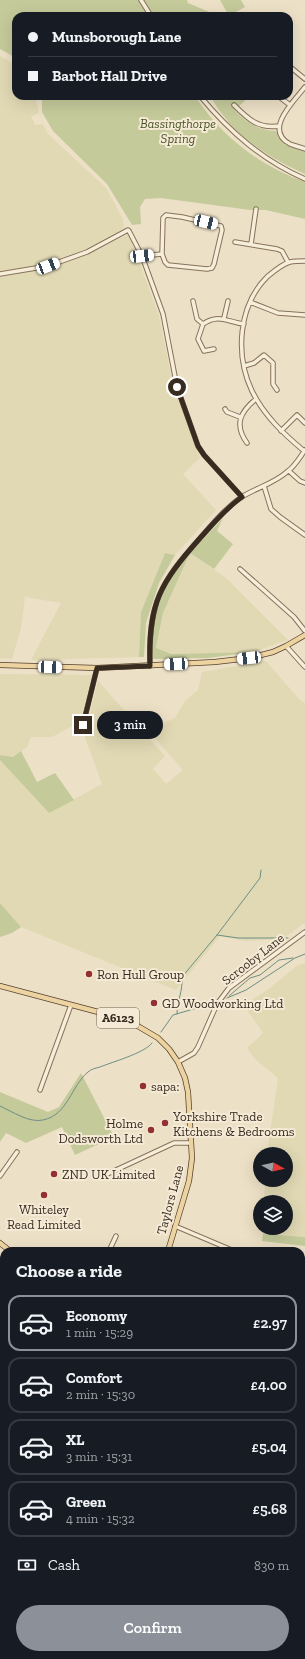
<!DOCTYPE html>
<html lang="en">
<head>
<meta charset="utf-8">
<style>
	:root { --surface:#171b24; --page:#242831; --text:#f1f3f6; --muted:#9ea1a6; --line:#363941; --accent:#8c9099 }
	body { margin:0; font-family:"Zilla Slab",serif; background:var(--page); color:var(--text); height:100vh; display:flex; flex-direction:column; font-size:15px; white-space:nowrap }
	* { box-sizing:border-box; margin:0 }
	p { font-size:13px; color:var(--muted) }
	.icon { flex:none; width:22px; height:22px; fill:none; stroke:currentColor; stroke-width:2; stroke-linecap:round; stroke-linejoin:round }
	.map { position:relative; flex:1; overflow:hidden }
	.drawer { position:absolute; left:0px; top:1247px; width:305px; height:412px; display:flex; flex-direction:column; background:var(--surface); border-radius:12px 12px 0 0; box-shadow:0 4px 16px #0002 }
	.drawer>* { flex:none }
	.banner { position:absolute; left:12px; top:12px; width:281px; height:88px; border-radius:12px; box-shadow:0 4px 16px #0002; display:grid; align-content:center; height:88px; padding:0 16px; background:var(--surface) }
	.needle { width:26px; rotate:98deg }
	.tools { position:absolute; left:253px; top:1147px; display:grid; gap:8px }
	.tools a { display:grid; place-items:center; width:40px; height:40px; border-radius:50%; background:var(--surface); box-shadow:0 4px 16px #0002; font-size:20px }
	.end { position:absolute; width:18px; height:18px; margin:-9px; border:5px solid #382b20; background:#fff; box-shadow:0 0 0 2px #fff }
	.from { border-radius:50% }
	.bubble { position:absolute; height:28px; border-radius:14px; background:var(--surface); box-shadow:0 4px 16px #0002; font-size:13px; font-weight:600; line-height:28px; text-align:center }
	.car { position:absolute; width:12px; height:24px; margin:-12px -6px; border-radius:5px; box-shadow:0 0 3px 1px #0007; background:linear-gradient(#fff 24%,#345 0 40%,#fff 0 76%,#345 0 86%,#fff 0) }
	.banner b { display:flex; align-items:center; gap:14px; height:38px; font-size:15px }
	.banner b+b { border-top:1px solid var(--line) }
	.banner i { width:10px; height:10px; background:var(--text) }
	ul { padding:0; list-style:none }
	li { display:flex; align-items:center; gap:12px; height:56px; margin:0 8px 6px; padding:0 8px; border:2px solid var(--line); border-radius:12px }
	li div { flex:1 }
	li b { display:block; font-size:15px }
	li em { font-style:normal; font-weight:600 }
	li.on { border-color:var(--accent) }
	li>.icon { width:36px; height:36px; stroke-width:1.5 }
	h2 { padding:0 16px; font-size:18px; line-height:48px }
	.pay { display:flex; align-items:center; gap:10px; height:44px; padding:0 16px; font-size:15px }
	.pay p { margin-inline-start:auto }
	.cta { display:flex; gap:8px; margin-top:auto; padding:8px 16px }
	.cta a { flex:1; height:46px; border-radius:24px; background:var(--accent); color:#fff; font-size:16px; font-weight:600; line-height:46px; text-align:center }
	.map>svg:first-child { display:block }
</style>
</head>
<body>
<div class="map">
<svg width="305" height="1659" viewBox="0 0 305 1659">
	<rect width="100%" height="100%" fill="#ece0c6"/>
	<path fill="#e1d9b4" d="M0 56 16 65V96H35L39 113 31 116 35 125 43 124 48 134 106 188 123 219 124 228 117 234 90 248 48 263 0 272Z
		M129 234 159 316 173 385 200 458 183 474 216 510 175 555 165 553 141 612 139 657 31 660 61 603 25 597 21 628 12 659 0 658V277L51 267 97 250Z
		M190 553 226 578 288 640 253 652 171 654 156 649 163 613Z
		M266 661 299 699 305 703V923L282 939 245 941 220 936 176 990 21 927 0 903V760L49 813 102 784 84 735 98 681 165 756 153 769 166 784 183 770 153 736 164 723 175 718 185 701 198 690 202 672Z
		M0 674 92 675 80 722 52 737H31L27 747 13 757 0 755Z
		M305 963V1237L263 1234 264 1228H286V1202H264L265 1180H286V1154H267L278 1078 256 1060 247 1048 263 1033 244 1005 270 988 298 965Z"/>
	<path fill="#c5ca9b" d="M0 0H187L188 3 219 16H16V58L0 49Z
		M220 0H241L245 7 229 16Z
		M42 96H195C221 136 260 166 305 182V219L266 210H250L161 198 145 199 140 207 141 224 132 225 107 184 53 131 42 112Z
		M210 96H250L235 110C247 123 258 130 276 131L285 145 305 152V174C279 163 244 142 226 119 220 112 215 104 210 96Z
		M223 518 217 531 233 544 214 569 190 553 163 613 156 648 171 654 253 652 208 658 152 659V625L166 584 190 553Z
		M165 553 175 555 159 583 146 623 144 657H139L141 612Z
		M21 751 37 782 55 773 74 800 49 813 0 760V755L13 757Z
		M0 903 21 927 12 933 0 937Z
		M81 1073 114 1137 75 1155 62 1127 26 1143 6 1133 0 1142V1092L48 1112 59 1107Z
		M263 1234 305 1237V1246L262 1241Z
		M301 1586H305V1659H223L221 1655H301Z"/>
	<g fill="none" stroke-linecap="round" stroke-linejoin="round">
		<path stroke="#6e8e85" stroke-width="1" d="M217 935 238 938H288
			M229 996 250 978 260 975 279 960 293 958
			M227 998 246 990 295 958 305 954
			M177 1014C177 1001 183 991 182 977L217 935 260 878 261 870
			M161 1032 173 1015 214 1003
			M0 1106C13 1112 29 1123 43 1120 68 1115 71 1086 88 1072 91 1069 96 1068 100 1067 112 1062 145 1053 152 1043"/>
		<g stroke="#87725d" stroke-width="5.5">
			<path id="minor" d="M141 0 151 16
				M289 66 305 79
				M305 87C294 101 263 130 290 144 295 146 300 147 305 149
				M200 96C230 132 262 160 305 179
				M278 96 290 105
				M234 105C248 119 258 129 279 126
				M235 242 277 249 282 251 288 262
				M251 244 256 209
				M142 256 162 254 163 218 166 215 182 217 221 226 222 230 214 264 212 268 207 269 168 265 165 262 162 254
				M0 274 48 266 87 252 128 230 129 231 142 256 163 314 177 387 198 446 204 455 242 497
				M193 301 197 319 203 324
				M250 302 278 313 305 315
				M224 318 228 301
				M214 349 204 351 198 339 203 324C219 313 227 322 244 324
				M244 366 254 363 264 355 273 363V384L277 390
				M225 409 227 412 240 417
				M281 431 297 415 305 423
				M247 443C234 425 240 412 256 399
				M304 451C284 434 264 416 252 391 235 355 238 306 267 277 273 272 282 264 290 262 295 261 300 261 305 261
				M289 471 300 481 305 483
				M264 486 271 509 280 517 305 535
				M240 569 294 617 305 631
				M286 646 305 667
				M150 666C148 603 160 583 201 537 213 523 225 509 240 498 255 488 274 484 288 471 295 466 300 457 305 450
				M83 725 97 668
				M178 1062 194 1053 198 1047 217 1004 229 988 305 932
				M40 1090 71 1005
				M0 1176 17 1152
				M101 1177 174 1143H191
				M175 1226 234 1251
				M111 1248 119 1251
				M109 1251 116 1236
				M301 1263H305
				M301 1306H305
				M301 1337H305
				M301 1405 304 1399
				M301 1418 305 1419
				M301 1430 305 1422
				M301 1450 305 1451
				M301 1489 305 1477
				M301 1519 305 1520
				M301 1561 305 1555
				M301 1582 305 1583
				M0 1657 2 1659"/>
		</g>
		<g stroke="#554131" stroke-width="6">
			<path id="major" d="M0 665 97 668 215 662 249 658 273 652 286 646 305 635
				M0 986 102 1013 136 1025 158 1038 169 1049 178 1062 185 1078 188 1092 192 1158 189 1181 168 1251
				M0 1243 10 1251
				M301 1379 305 1380
				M123 1659 130 1656"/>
		</g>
		<use href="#minor" stroke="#f7eed9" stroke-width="3.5"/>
		<use href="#major" stroke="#edd3a0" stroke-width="4.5"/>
		<path stroke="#382b20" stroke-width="1" stroke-dasharray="7 7" stroke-linecap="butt" d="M0 1373 4 1380
			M0 1631 4 1635
			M22 1655 25 1659
			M150 1655 153 1659"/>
	</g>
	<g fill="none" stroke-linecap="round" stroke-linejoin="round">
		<path stroke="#382b20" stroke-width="5" d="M83 725 97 668 150 666C148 603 160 583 201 537 214 523 226 508 242 497L204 455 198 446 177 387"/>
	</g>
	<g fill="#923033" stroke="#f4ead5" stroke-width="1.5">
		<circle cx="89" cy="974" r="4"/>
		<circle cx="154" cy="1003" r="4"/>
		<circle cx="143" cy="1086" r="4"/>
		<circle cx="165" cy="1123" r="4"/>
		<circle cx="151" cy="1130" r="4"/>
		<circle cx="54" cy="1174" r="4"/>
		<circle cx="44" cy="1195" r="4"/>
	</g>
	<g text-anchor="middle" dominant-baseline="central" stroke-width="4" stroke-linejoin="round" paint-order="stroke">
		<rect fill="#f4ead5" stroke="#706456" stroke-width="1" x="97" y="1008" width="42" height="20" rx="3"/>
		<g font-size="12" font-weight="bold" fill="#382b20">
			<text x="118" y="1018">A6123</text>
		</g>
		<g font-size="13" font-style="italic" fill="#495327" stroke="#f4ead5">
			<text x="178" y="123">Bassingthorpe<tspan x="178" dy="15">Spring</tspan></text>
		</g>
		<g font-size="13" fill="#382b20" stroke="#f4ead5">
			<text transform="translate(253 959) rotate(-38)">Scrooby Lane</text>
			<text transform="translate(170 1200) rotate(-75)">Taylors Lane</text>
		</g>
		<g font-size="13" fill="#382b20" stroke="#f4ead5" text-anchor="start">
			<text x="97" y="974">Ron Hull Group</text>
			<text x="162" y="1003">GD Woodworking Ltd</text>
			<text x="151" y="1086">sapa:</text>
			<text x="173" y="1116">Yorkshire Trade<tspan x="173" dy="15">Kitchens &amp; Bedrooms</tspan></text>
			<text x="143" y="1123" text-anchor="end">Holme<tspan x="143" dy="15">Dodsworth Ltd</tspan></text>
			<text x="62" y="1174">ZND UK Limited</text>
			<text x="44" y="1209" text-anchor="middle">Whiteley<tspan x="44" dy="15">Read Limited</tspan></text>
		</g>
	</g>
</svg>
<div class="tools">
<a><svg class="needle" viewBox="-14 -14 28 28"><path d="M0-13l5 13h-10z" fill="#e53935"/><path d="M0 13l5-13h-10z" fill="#9ea1a6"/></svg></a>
<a><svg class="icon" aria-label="layers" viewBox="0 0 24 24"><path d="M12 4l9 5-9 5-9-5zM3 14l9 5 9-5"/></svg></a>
</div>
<i class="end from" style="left:177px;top:387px"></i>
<i class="end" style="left:83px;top:725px"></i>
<div class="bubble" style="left:97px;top:711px;width:66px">3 min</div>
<i class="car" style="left:206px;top:222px;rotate:103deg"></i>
<i class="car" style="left:142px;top:256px;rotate:84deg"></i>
<i class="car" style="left:48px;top:266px;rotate:69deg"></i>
<i class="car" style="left:249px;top:658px;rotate:264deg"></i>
<i class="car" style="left:176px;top:664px;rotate:267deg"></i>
<i class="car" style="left:50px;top:667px;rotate:92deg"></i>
<div class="banner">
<b><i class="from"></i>Munsborough Lane</b>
<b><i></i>Barbot Hall Drive</b>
</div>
<section class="drawer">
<h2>Choose a ride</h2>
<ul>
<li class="on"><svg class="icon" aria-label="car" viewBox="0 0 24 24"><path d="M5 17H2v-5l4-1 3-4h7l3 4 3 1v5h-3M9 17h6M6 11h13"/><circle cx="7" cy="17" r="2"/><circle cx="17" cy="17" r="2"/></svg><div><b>Economy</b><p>1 min · 15:29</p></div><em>£2.97</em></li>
<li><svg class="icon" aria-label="car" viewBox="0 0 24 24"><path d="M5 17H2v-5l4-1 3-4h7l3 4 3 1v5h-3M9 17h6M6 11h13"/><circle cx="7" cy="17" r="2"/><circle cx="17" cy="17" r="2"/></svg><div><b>Comfort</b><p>2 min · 15:30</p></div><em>£4.00</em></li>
<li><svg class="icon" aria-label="car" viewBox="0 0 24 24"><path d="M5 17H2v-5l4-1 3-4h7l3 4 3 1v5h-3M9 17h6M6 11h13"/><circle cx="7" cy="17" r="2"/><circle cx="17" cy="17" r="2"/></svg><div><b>XL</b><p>3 min · 15:31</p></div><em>£5.04</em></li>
<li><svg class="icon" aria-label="car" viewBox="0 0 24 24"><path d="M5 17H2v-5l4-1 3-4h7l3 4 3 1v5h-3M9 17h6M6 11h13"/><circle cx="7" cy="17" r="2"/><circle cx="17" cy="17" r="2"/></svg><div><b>Green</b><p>4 min · 15:32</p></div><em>£5.68</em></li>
</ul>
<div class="pay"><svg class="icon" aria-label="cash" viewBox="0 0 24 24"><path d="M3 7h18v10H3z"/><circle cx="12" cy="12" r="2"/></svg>Cash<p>830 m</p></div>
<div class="cta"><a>Confirm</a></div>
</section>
</div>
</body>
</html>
